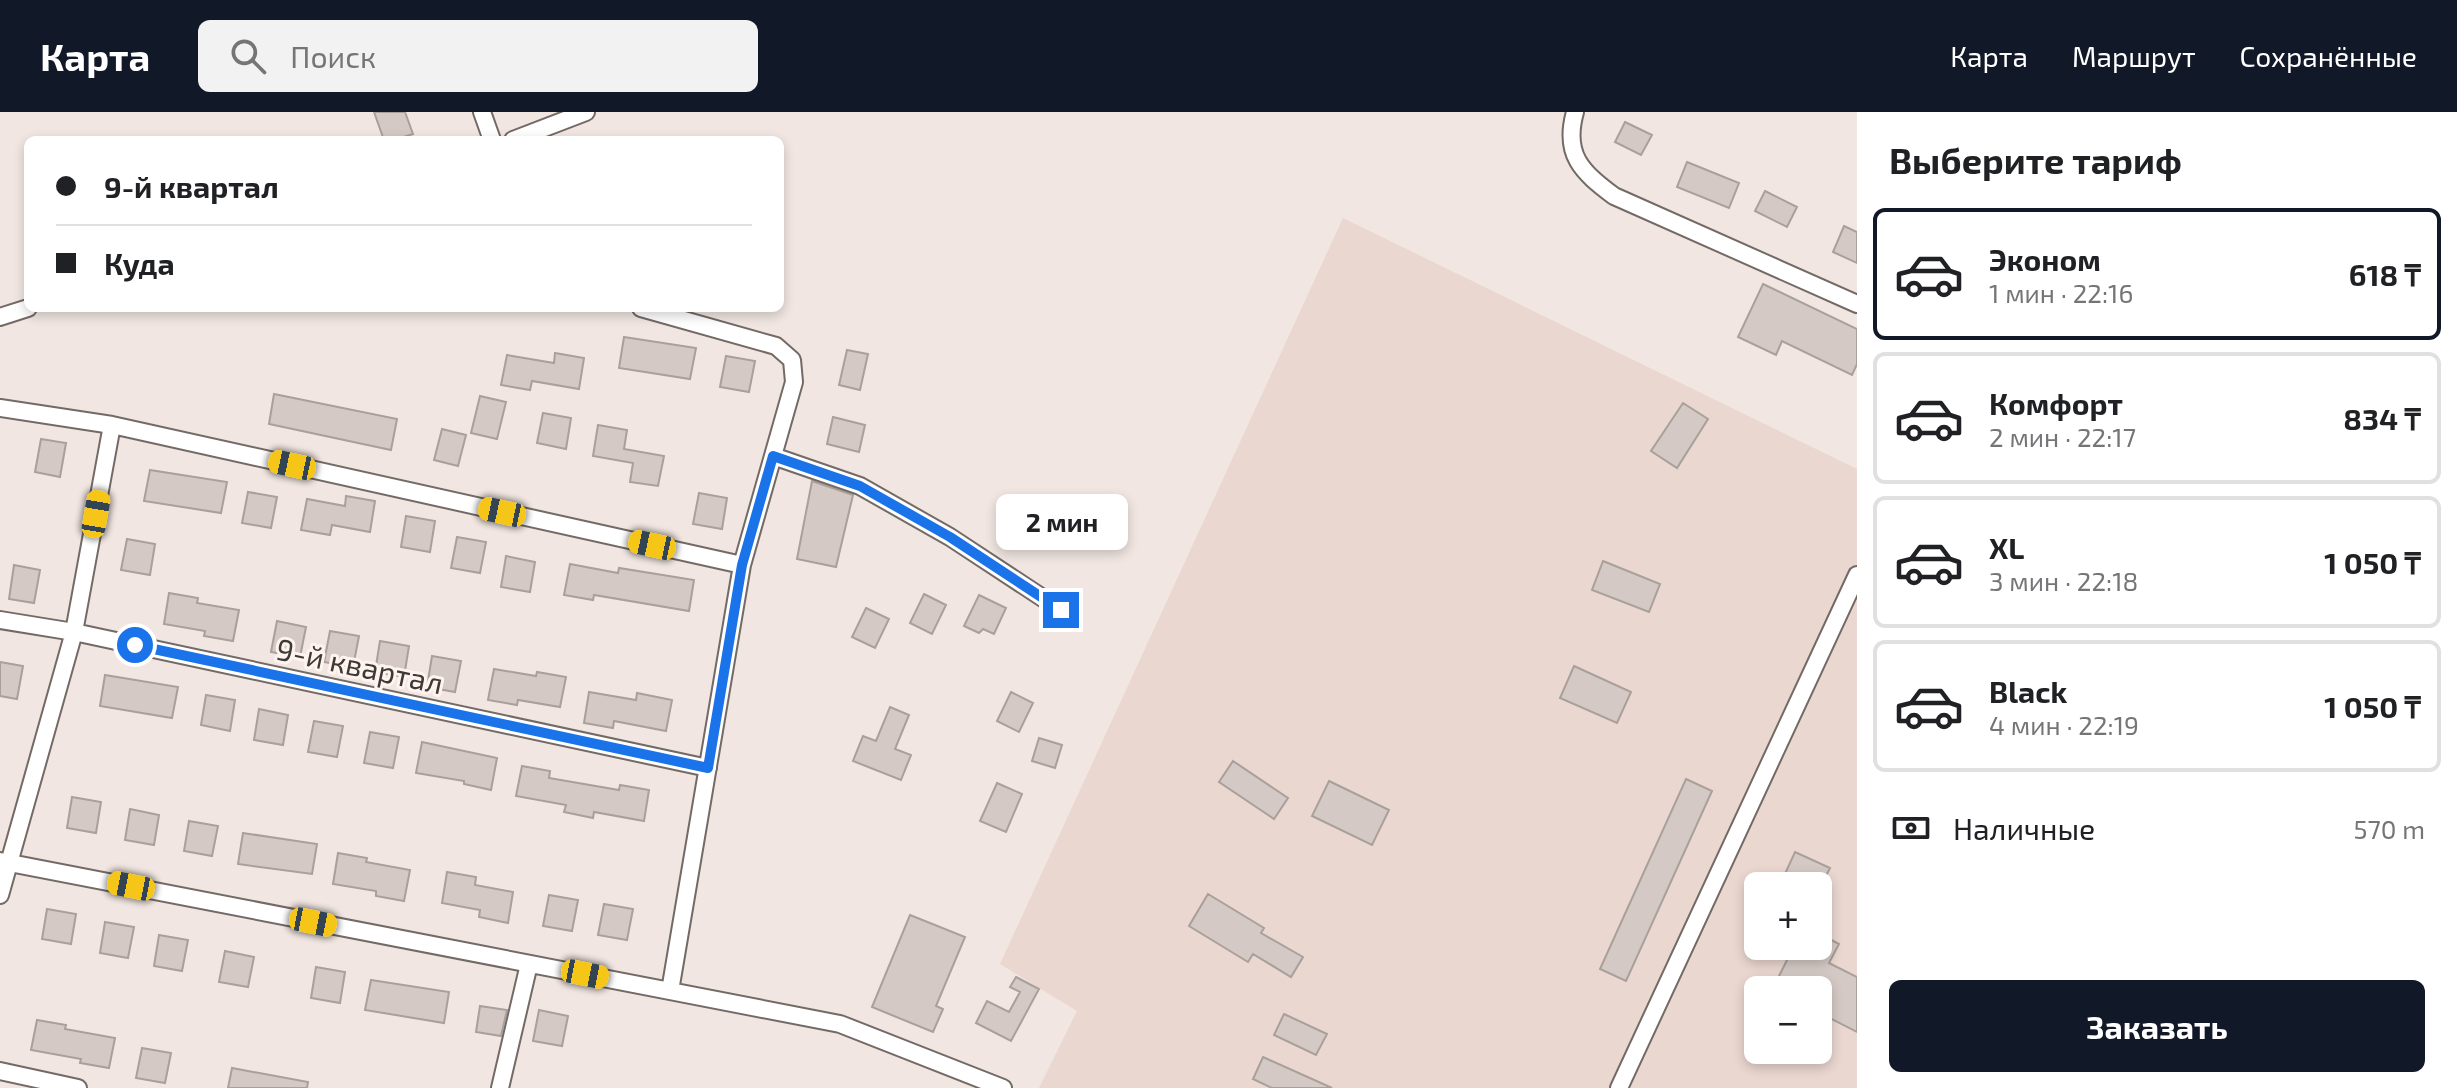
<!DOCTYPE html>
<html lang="ru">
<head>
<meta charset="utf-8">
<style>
	:root { --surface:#fff; --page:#f2f2f2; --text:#202124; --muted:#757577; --line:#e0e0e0; --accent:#111827 }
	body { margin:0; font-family:"Exo 2",sans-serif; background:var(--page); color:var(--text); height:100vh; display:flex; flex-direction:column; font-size:30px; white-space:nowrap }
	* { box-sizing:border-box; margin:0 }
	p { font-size:26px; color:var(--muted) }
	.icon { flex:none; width:44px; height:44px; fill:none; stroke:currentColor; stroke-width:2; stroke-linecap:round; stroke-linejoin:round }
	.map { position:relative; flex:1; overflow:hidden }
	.side { display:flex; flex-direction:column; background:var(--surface); width:600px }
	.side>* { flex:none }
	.top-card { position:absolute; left:24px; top:24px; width:760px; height:176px; border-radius:12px; box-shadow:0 4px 12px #0003; display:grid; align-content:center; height:176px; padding:0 32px; background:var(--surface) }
	.buttons { position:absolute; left:1744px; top:760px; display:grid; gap:16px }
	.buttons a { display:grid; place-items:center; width:88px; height:88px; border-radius:12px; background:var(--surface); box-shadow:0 4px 12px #0003; font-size:40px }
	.end { position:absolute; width:36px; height:36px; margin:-18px; border:10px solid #1a73e8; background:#fff; box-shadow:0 0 0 4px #fff }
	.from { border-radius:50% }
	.bubble { position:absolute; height:56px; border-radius:12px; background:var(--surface); box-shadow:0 4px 12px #0003; font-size:26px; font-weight:700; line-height:56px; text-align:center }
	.car { position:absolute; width:24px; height:48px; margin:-24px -12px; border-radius:10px; box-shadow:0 0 6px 2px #0007; background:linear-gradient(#f5c518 24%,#345 0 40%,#f5c518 0 76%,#345 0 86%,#f5c518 0) }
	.top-card b { display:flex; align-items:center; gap:28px; height:76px; font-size:30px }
	.top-card b+b { border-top:2px solid var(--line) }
	.top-card i { width:20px; height:20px; background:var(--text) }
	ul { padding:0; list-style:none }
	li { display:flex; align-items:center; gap:24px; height:132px; margin:0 16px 12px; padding:0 16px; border:4px solid var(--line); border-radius:12px }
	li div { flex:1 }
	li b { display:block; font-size:30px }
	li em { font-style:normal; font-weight:700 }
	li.on { border-color:var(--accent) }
	li>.icon { width:72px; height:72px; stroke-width:1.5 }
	h2 { padding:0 32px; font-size:36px; line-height:96px }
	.pay { display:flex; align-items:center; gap:20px; height:88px; padding:0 32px; font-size:30px }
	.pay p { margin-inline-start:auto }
	.primary-button { display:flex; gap:16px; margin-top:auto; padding:16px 32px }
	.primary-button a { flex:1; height:92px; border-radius:12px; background:var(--accent); color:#fff; font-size:32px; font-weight:700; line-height:92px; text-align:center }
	header { display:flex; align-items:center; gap:48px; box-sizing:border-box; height:112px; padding:0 40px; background:var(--accent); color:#fff }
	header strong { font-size:38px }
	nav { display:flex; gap:44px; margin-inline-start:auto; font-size:28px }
	.search { width:560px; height:72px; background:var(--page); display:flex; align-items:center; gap:20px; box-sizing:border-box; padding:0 28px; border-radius:12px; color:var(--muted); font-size:30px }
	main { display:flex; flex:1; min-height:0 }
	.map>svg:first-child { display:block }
</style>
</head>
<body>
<header>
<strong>Карта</strong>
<div class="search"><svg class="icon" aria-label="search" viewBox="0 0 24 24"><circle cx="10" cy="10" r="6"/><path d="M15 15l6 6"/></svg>Поиск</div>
<nav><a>Карта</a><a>Маршрут</a><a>Сохранённые</a></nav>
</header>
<main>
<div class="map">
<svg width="1857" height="976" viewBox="0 0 1857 976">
	<rect width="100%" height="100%" fill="#f1e6e1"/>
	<path fill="#ead7d0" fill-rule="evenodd" d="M1343 106 1857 357V976H1039L1077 899 1000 852ZM1758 774H1818V834H1758ZM1758 878H1818V938H1758Z"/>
	<path fill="#d4c9c5" stroke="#a99f9b" stroke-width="2" d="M374 0H405L413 22 394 28H384Z
		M1625 10 1652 23 1641 43 1615 30Z
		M1687 50 1739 71 1729 96 1677 75Z
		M1765 79 1797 95 1787 115 1755 99Z
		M1844 114 1857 120V151L1833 140Z
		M1763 172 1857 217V252L1852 263 1782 229 1776 243 1738 225Z
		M624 225 696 236 690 267 619 256Z
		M847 238 868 242 860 278 839 273Z
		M555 241 584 246 579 277 532 269 530 278 501 273 507 243 554 251Z
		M726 244 755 249 749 280 720 275Z
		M274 282 397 307 391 338 269 312Z
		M480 284 506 290 497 327 471 321Z
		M1683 291 1708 307 1677 356 1651 339Z
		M543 301 571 306 566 337 537 331Z
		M833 305 865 313 859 340 827 332Z
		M598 313 627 318 624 337 664 344 658 374 630 370 633 351 593 344Z
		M442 317 466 323 458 354 434 348Z
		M41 327 66 331 60 365 35 360Z
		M150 358 227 370 221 401 144 389Z
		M812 369 853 383 836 455 797 447Z
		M248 380 277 385 271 416 242 411Z
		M699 381 727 386 722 417 693 412Z
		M346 384 375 389 370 420 332 413 330 423 301 418 307 387 345 394Z
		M406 404 435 409 430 440 401 435Z
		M457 425 486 430 480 461 451 456Z
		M127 427 155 432 150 463 121 458Z
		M506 444 535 450 530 480 501 475Z
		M1603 449 1660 472 1649 500 1592 478Z
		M570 452 618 461 619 456 694 468 689 499 594 483 593 488 564 483Z
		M14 453 40 458 34 491 9 487Z
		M169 481 198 486 197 491 239 498 233 529 204 524 205 519 164 512Z
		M924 482 946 493 932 522 910 511Z
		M979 483 1006 496 994 522 983 517 979 521 964 514Z
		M866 496 889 507 875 536 852 525Z
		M277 509 306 515 300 545 271 540Z
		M330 519 359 524 353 555 324 550Z
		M380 529 409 534 404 565 375 560Z
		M432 544 461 549 455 580 427 575Z
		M0 550 23 554 17 587 0 584Z
		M1574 554 1631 580 1617 611 1560 586Z
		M494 557 536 564 537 560 566 565 560 595 518 588 517 593 488 588Z
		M105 563 178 575 172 606 100 594Z
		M589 580 636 588 637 581 672 588 666 619 614 609 613 616 584 611Z
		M1011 580 1033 591 1019 620 997 609Z
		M206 583 235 588 230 619 201 613Z
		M890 595 909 603 895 637 911 643 901 668 853 649 863 624 876 629Z
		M259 597 288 603 283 633 254 628Z
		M314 609 343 614 337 645 308 640Z
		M370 620 399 625 393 656 364 651Z
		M1039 626 1062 633 1055 656 1032 649Z
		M422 630 497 646 491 678 464 672V669L416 661Z
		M1233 649 1288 686 1274 707 1219 670Z
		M522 654 550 659 549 666 619 678 620 673 649 678 644 709 594 700 593 706 564 700 566 693 516 684Z
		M1686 667 1712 679 1626 869 1600 857Z
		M1329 669 1389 698 1372 733 1312 704Z
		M997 671 1022 682 1006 720 980 709Z
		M72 685 101 690 96 721 67 716Z
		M130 697 159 703 154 733 125 728Z
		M189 709 218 714 212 744 184 739Z
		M243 721 317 732 312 762 238 752Z
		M1795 740 1830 756 1821 774H1807L1784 764Z
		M338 741 367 746 366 750 410 758 404 789 376 784V779L333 772Z
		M447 760 476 765 475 773 513 780 508 811 479 805 480 798 442 791Z
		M1208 782 1264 816 1261 821 1303 845 1291 865 1253 842 1248 850 1189 814Z
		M549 783 578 788 572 819 543 814Z
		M604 792 633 797 627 828 598 823Z
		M47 797 76 802 71 832 42 827Z
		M910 803 965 825 936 894 943 897 933 920 872 895Z
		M105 810 134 815 128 846 100 841Z
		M1818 821 1839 832 1829 851 1857 865V920L1818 900V878H1772L1794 834H1818Z
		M159 823 188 828 182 859 154 854Z
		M225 839 254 845 248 875 219 870Z
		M316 855 345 860 340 891 311 886Z
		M1016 865 1039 877 1011 929 976 911 987 889 1009 900 1020 880 1010 875Z
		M371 868 449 880 444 911 365 898Z
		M480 894 507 898 501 924 476 920Z
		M539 898 568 904 562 934 533 929Z
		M1284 902 1327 922 1316 943 1274 923Z
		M37 908 66 913 65 917 115 926 109 956 80 951 81 947 31 938Z
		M142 936 171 941 165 971 136 966Z
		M1263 945 1332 976H1272L1253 967Z
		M232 956 308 970 307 976H228Z"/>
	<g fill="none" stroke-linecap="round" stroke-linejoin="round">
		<g stroke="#736a66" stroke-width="20">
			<path id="minor" d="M482 0 492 28
				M1575 0C1563 43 1582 60 1614 84L1857 192
				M513 28 586 0
				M641 196 776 234 792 248 794 270 742 453 670 879
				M0 205 28 196
				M0 296 112 313 742 453
				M773 344 860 374 950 425 1061 498
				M0 508 74 520 708 656
				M0 749 840 912 1003 976
				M0 783 74 520 112 313
				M0 959 78 976
				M500 976 529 852
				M1619 976 1857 463"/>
		</g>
		<use href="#minor" stroke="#fff" stroke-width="16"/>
	</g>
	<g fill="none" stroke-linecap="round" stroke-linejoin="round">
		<path stroke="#1a73e8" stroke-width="10" d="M135 533 708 656 742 453 773 344 860 374 950 425 1061 498"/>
	</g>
	<g text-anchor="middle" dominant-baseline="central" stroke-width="6" stroke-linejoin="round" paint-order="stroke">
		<g font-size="30" fill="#3d3937" stroke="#fef3ef">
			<text transform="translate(360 553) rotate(12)">9-й квартал</text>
		</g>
	</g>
</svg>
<div class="buttons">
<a>+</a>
<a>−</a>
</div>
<i class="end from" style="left:135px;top:533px"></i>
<i class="end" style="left:1061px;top:498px"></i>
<div class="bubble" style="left:996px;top:382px;width:132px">2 мин</div>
<i class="car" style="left:292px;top:353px;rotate:282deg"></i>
<i class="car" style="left:502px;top:400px;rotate:282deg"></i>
<i class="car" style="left:96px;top:402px;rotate:10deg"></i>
<i class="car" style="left:652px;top:433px;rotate:282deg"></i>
<i class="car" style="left:131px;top:774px;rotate:281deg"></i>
<i class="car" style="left:313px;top:810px;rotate:101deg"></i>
<i class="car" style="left:585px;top:862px;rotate:101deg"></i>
<div class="top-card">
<b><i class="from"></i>9-й квартал</b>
<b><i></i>Куда</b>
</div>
</div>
<section class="side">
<h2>Выберите тариф</h2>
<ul>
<li class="on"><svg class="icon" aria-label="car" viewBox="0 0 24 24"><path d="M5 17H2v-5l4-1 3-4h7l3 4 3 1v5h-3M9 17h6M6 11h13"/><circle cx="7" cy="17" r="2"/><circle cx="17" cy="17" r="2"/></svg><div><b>Эконом</b><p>1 мин · 22:16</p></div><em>618 ₸</em></li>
<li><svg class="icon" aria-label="car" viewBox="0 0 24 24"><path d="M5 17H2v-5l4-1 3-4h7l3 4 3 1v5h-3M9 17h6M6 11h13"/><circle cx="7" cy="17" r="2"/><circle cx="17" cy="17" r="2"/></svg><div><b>Комфорт</b><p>2 мин · 22:17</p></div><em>834 ₸</em></li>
<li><svg class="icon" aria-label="car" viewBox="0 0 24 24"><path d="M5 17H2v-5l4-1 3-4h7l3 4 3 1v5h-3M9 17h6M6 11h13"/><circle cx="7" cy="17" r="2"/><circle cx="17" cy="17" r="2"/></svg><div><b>XL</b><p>3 мин · 22:18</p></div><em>1 050 ₸</em></li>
<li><svg class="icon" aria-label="car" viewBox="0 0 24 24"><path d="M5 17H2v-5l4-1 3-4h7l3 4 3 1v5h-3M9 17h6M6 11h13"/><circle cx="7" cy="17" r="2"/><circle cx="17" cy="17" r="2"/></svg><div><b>Black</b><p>4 мин · 22:19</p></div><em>1 050 ₸</em></li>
</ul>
<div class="pay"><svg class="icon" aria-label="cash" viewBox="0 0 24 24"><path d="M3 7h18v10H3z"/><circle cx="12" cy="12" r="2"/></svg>Наличные<p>570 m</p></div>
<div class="primary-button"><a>Заказать</a></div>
</section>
</main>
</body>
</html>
